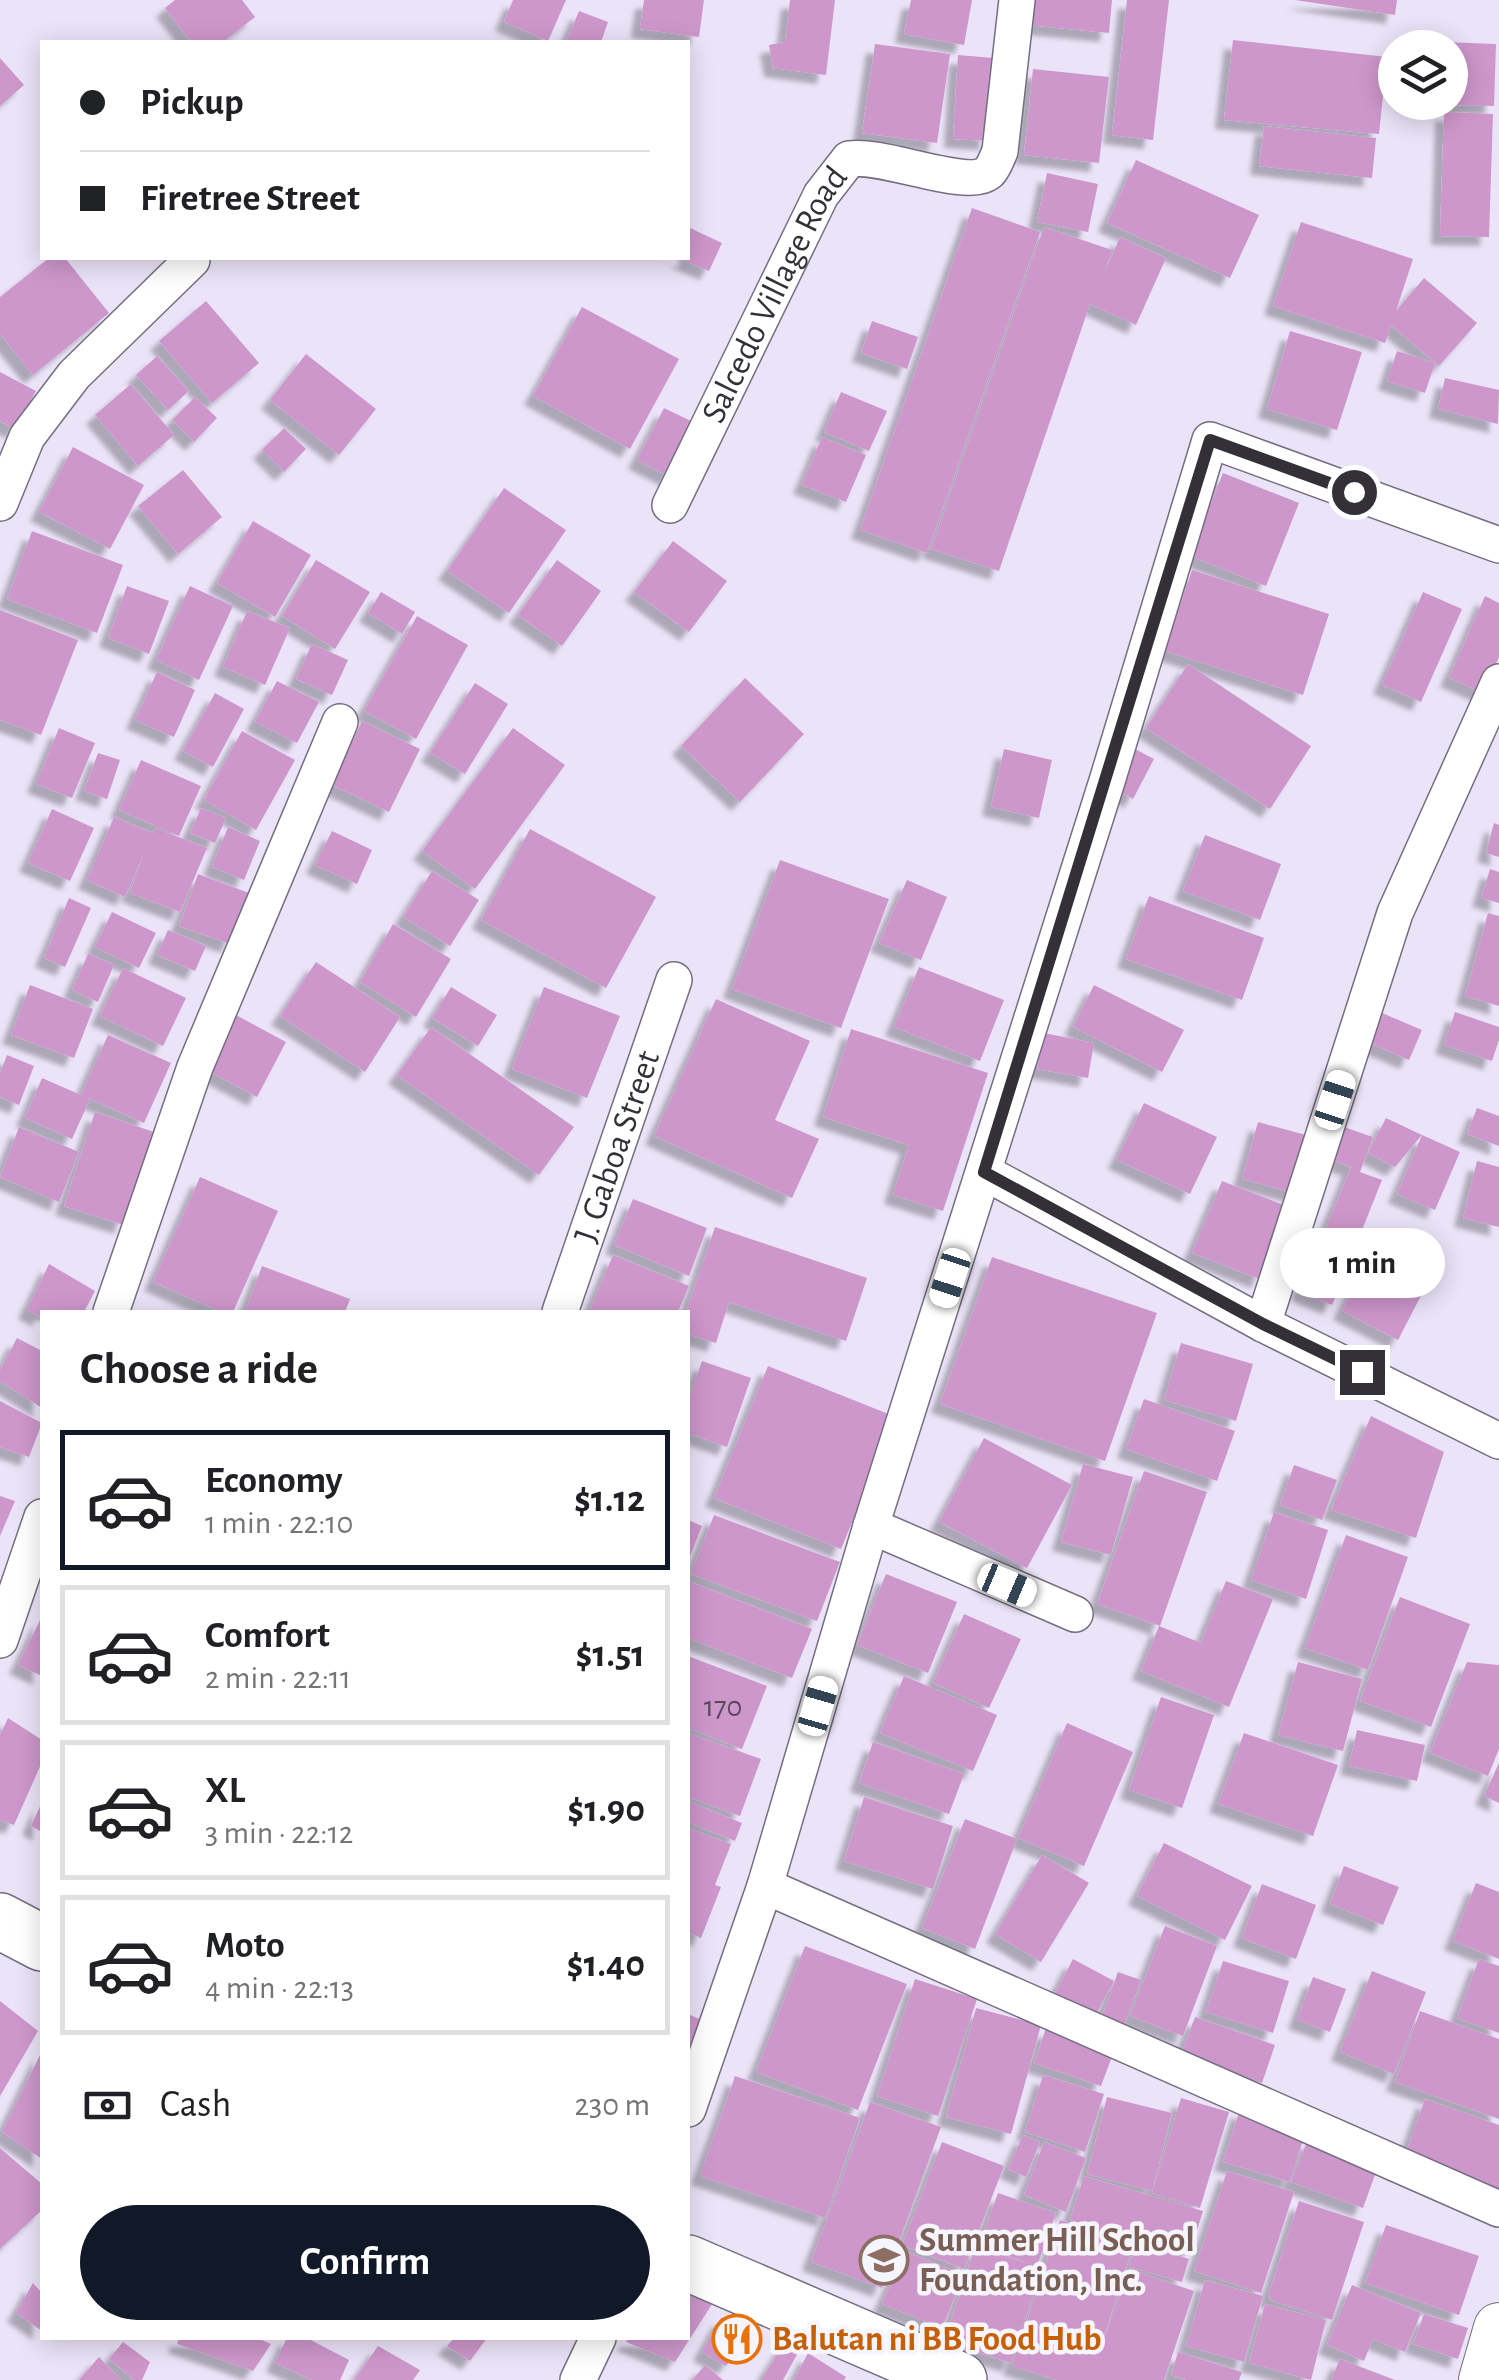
<!DOCTYPE html>
<html lang="en">
<head>
<meta charset="utf-8">
<style>
	:root { --surface:#fff; --page:#f2f2f2; --text:#202124; --muted:#757577; --line:#e0e0e0; --accent:#111827 }
	body { margin:0; font-family:"Alegreya Sans",sans-serif; background:var(--page); color:var(--text); height:100vh; display:flex; flex-direction:column; font-size:38px; white-space:nowrap }
	* { box-sizing:border-box; margin:0 }
	p { font-size:32px; color:var(--muted) }
	.icon { flex:none; width:55px; height:55px; fill:none; stroke:currentColor; stroke-width:2; stroke-linecap:round; stroke-linejoin:round }
	.map { position:relative; flex:1; overflow:hidden }
	.drawer { position:absolute; left:40px; top:1310px; width:650px; height:1030px; display:flex; flex-direction:column; background:var(--surface); border-radius:0px; box-shadow:0 5px 25px #0003 }
	.drawer>* { flex:none }
	.guide { position:absolute; left:40px; top:40px; width:650px; height:220px; border-radius:0px; box-shadow:0 5px 25px #0003; display:grid; align-content:center; height:220px; padding:0 40px; background:var(--surface) }
	.buttons { position:absolute; left:1378px; top:30px; display:grid; gap:20px }
	.buttons a { display:grid; place-items:center; width:90px; height:90px; border-radius:50%; background:var(--surface); box-shadow:0 5px 25px #0003; font-size:50px }
	.end { position:absolute; width:45px; height:45px; margin:-22px; border:12px solid #333038; background:#fff; box-shadow:0 0 0 5px #fff }
	.from { border-radius:50% }
	.bubble { position:absolute; height:70px; border-radius:35px; background:var(--surface); box-shadow:0 5px 25px #0003; font-size:32px; font-weight:700; line-height:70px; text-align:center }
	.car { position:absolute; width:30px; height:60px; margin:-30px -15px; border-radius:12px; box-shadow:0 0 8px 2px #0007; background:linear-gradient(#fff 24%,#345 0 40%,#fff 0 76%,#345 0 86%,#fff 0) }
	.guide b { display:flex; align-items:center; gap:35px; height:95px; font-size:38px }
	.guide b+b { border-top:2px solid var(--line) }
	.guide i { width:25px; height:25px; background:var(--text) }
	ul { padding:0; list-style:none }
	li { display:flex; align-items:center; gap:30px; height:140px; margin:0 20px 15px; padding:0 20px; border:5px solid var(--line); border-radius:0px }
	li div { flex:1 }
	li b { display:block; font-size:38px }
	li em { font-style:normal; font-weight:700 }
	li.active { border-color:var(--accent) }
	li>.icon { width:90px; height:90px; stroke-width:1.5 }
	h2 { padding:0 40px; font-size:45px; line-height:120px }
	.pay { display:flex; align-items:center; gap:25px; height:110px; padding:0 40px; font-size:38px }
	.pay p { margin-inline-start:auto }
	.primary-button { display:flex; gap:20px; margin-top:auto; padding:20px 40px }
	.primary-button a { flex:1; height:115px; border-radius:60px; background:var(--accent); color:#fff; font-size:40px; font-weight:700; line-height:115px; text-align:center }
	.map>svg:first-child { display:block }
</style>
</head>
<body>
<div class="map">
<svg width="1499" height="2380" viewBox="0 0 1499 2380">
	<defs>
		<filter id="shadow"><feDropShadow dx="-9" dy="9" stdDeviation="2.5" flood-color="#0004"/></filter>
	</defs>
	<rect width="100%" height="100%" fill="#ebe4f9"/>
	<path fill="#ce97cb" filter="url(#shadow)" d="M175 0H242L255 17 223 42H191L165 8Z
		M513 0H566L548 41 504 22Z
		M644 0H704L699 37 640 29Z
		M790 0H835L826 75 773 68 769 45 785 42Z
		M911 0H972L964 45 904 34Z
		M1031 0H1112L1109 33 1028 25Z
		M1127 0H1169L1153 140 1112 135Z
		M1295 0H1397L1395 15Z
		M579 11 608 22 601 42H566Z
		M1233 40 1387 57 1379 134 1224 120Z
		M1444 42 1496 44 1494 106 1450 105V48H1444Z
		M875 44 950 54 937 143 862 133Z
		M958 55 994 58 988 141 953 139Z
		M0 58 24 85 0 106Z
		M1033 69 1109 77 1099 163 1024 155Z
		M1444 112 1493 114 1489 237 1440 236Z
		M1264 126 1376 138 1372 178 1259 166Z
		M1136 160 1259 215 1230 278 1107 223Z
		M1047 173 1098 184 1088 232 1037 222Z
		M972 208 1040 232 927 553 860 530Z
		M1301 222 1413 259 1396 311 1424 278 1477 323 1439 366 1391 325 1385 343 1273 306Z
		M688 227 722 243 709 271 678 258H688Z
		M1044 227 1112 250 1104 274 1120 237 1166 258 1136 325 1090 304 999 571 931 549Z
		M49 258H65L109 313 33 375 0 334V297Z
		M206 301 259 363 212 403 159 341Z
		M582 307 679 359 630 449 533 396Z
		M872 321 918 337 907 369 861 353Z
		M1290 331 1362 352 1337 430 1267 409Z
		M1397 351 1435 363 1425 393 1387 381Z
		M306 354 376 409 339 455 270 400Z
		M157 356 189 391 168 410 136 375Z
		M0 372 36 391 16 430 0 421Z
		M1445 378 1499 390 1498 424 1438 409Z
		M131 384 174 435 138 466 95 415Z
		M841 392 887 411 869 451 824 432Z
		M195 397 217 418 194 442 172 420Z
		M664 408 697 424 670 477 637 460Z
		M284 428 306 449 284 472 262 450Z
		M822 437 866 455 846 502 802 485Z
		M73 447 144 485 110 549 39 512Z
		M183 470 222 517 178 554 138 506Z
		M1223 473 1299 503 1266 586 1190 556Z
		M504 488 566 530 509 613 447 571Z
		M253 521 311 555 275 617 217 583Z
		M32 531 123 565 97 633 7 599Z
		M673 541 727 581 689 632 634 592Z
		M316 560 370 592 335 649 282 616Z
		M557 560 601 591 562 646 518 615Z
		M1192 570 1329 614 1303 695 1165 651Z
		M127 586 169 601 149 654 108 638Z
		M190 586 233 606 199 680 156 660Z
		M381 592 415 612 402 634 368 613Z
		M1423 592 1462 609 1421 702 1382 685Z
		M1485 596 1499 603V657L1483 693 1449 678Z
		M0 610 78 640 41 735 0 720Z
		M247 611 290 628 265 685 223 667Z
		M417 616 468 645 416 739 364 711Z
		M312 644 348 660 332 695 296 679Z
		M1188 664 1311 746 1270 809 1146 728Z
		M157 672 195 690 174 737 135 720Z
		M745 678 804 734 740 802 681 746Z
		M277 681 319 702 297 743 255 722Z
		M475 683 508 704 465 774 430 753Z
		M215 693 244 709 213 767 183 751Z
		M362 721 420 749 389 812 332 785Z
		M59 728 95 743 72 798 36 784Z
		M513 728 565 765 475 889 422 851Z
		M242 731 295 760 256 830 204 800Z
		M1131 747 1154 759 1133 799 1110 786Z
		M1004 749 1052 760 1039 818 991 807Z
		M98 753 120 760 107 799 84 791Z
		M141 760 201 786 179 836 119 810Z
		M201 808 226 818 215 843 190 833Z
		M52 809 94 828 70 881 28 863Z
		M114 817 153 833 155 828 207 848 180 912 130 893 144 853 125 897 87 880Z
		M1494 823 1499 825V857L1486 853Z
		M228 827 260 841 244 880 212 867Z
		M530 829 656 897 606 988 481 920Z
		M332 831 372 850 357 884 315 865Z
		M1205 835 1281 864 1260 920 1183 891Z
		M780 860 889 899 841 1028 732 989Z
		M1490 869 1499 872V903L1481 898Z
		M432 871 479 900 450 946 403 917Z
		M198 874 249 893 230 944 179 926Z
		M907 880 947 897 921 960 879 943Z
		M1149 896 1264 938 1242 1000 1126 959Z
		M69 898 91 908 65 967 44 958Z
		M112 912 156 933 139 968 95 947Z
		M1488 913 1499 916V1006L1465 996Z
		M393 924 451 959 416 1017 360 982Z
		M168 930 206 946 195 971 157 955Z
		M88 954 114 965 98 1002 72 990Z
		M316 962 400 1017 365 1072 280 1016Z
		M919 967 1004 1000 980 1061 894 1027Z
		M123 968 186 998 163 1046 100 1016Z
		M30 985 93 1009 74 1058 11 1035Z
		M1094 985 1184 1030 1162 1072 1073 1027Z
		M451 987 497 1015 478 1046 432 1018Z
		M544 987 620 1016 587 1098 512 1069Z
		M716 999 810 1041 775 1120 819 1139 792 1198 654 1136Z
		M1375 1010 1422 1030 1409 1060 1363 1040Z
		M1455 1012 1499 1027V1040L1492 1061 1444 1045Z
		M236 1015 286 1042 257 1097 207 1070Z
		M431 1027 574 1127 539 1175 397 1075Z
		M851 1029 988 1073 943 1211 893 1195 909 1145 823 1117Z
		M1044 1033 1094 1043 1088 1078 1037 1069Z
		M108 1035 171 1063 144 1123 90 1099 72 1139 25 1118 42 1078 81 1095Z
		M7 1055 34 1066 19 1105 0 1097V1073Z
		M1144 1103 1217 1137 1190 1194 1117 1160Z
		M1477 1108 1499 1116V1146L1467 1134Z
		M95 1112 154 1132 123 1225 64 1206Z
		M1386 1118 1422 1135 1395 1167 1368 1153Z
		M1258 1122 1317 1138 1302 1195 1242 1179Z
		M1341 1126 1373 1137 1360 1172 1382 1180 1332 1305 1300 1292 1351 1167 1329 1159Z
		M19 1127 79 1152 59 1202 0 1177Z
		M1422 1135 1460 1152 1435 1210 1397 1194Z
		M1477 1161 1499 1167V1227L1463 1218Z
		M200 1177 278 1211 233 1312H222L153 1282Z
		M1222 1181 1289 1207 1260 1279 1192 1253Z
		M633 1199 707 1228 689 1276 614 1245Z
		M715 1227 867 1278 846 1341 729 1302 716 1343 688 1334 686 1312Z
		M1371 1254 1428 1282 1398 1340 1342 1311Z
		M613 1255 689 1286 678 1312H589Z
		M992 1257 1157 1313 1105 1461 940 1404Z
		M49 1264 95 1291 84 1312H42V1318L27 1310Z
		M262 1266 350 1299 345 1312H245Z
		M17 1338 42 1351V1408L0 1381V1370Z
		M1181 1343 1253 1364 1236 1421 1164 1400Z
		M702 1361 751 1378 727 1447 688 1433V1401Z
		M768 1366 896 1417 841 1549 714 1498Z
		M1144 1399 1235 1431 1217 1481 1126 1449Z
		M0 1401 42 1423 29 1457 0 1447Z
		M1371 1416 1444 1452 1416 1538 1331 1510Z
		M984 1438 1072 1485 1027 1568 939 1522Z
		M1083 1464 1133 1477 1111 1555 1061 1542Z
		M1294 1465 1337 1480 1322 1520 1280 1505Z
		M1144 1471 1207 1492 1160 1626 1097 1604Z
		M0 1496 15 1501 0 1536Z
		M1274 1512 1328 1530 1306 1599 1251 1580Z
		M714 1515 840 1562 817 1621 691 1574Z
		M688 1520 702 1526 688 1562Z
		M1346 1535 1408 1557 1368 1670 1305 1648Z
		M886 1574 957 1602 928 1673 857 1645Z
		M688 1581 812 1629 792 1678 688 1638Z
		M1226 1581 1273 1599 1229 1707 1141 1671 1159 1626 1201 1643Z
		M1400 1597 1470 1624 1431 1727 1360 1701Z
		M964 1614 1021 1639 989 1708 933 1683Z
		M42 1616V1676L18 1665Z
		M688 1656 767 1686 742 1749 688 1728Z
		M1298 1662 1362 1679 1343 1751 1278 1735Z
		M1467 1662 1499 1665V1749L1488 1776 1430 1753Z
		M904 1676 997 1715 973 1771 880 1733Z
		M1161 1697 1214 1715 1182 1808 1129 1790Z
		M8 1718 42 1740V1762L14 1825 0 1820V1735Z
		M1067 1723 1133 1752 1084 1866 1018 1838Z
		M1357 1730 1425 1745 1417 1781 1349 1766Z
		M688 1733 761 1759 740 1816 688 1797Z
		M1244 1733 1338 1765 1313 1836 1218 1804Z
		M873 1742 964 1774 949 1814 859 1783Z
		M1499 1763V1803L1484 1796Z
		M864 1797 953 1826 933 1889 844 1861Z
		M688 1801 742 1823 735 1841 688 1822Z
		M42 1802V1832L31 1826Z
		M965 1819 1017 1839 975 1949 922 1928Z
		M688 1828 731 1844 715 1885 721 1887 701 1938 688 1932Z
		M1164 1843 1252 1886 1225 1940 1137 1896Z
		M1042 1855 1089 1883 1041 1962 995 1934Z
		M1344 1866 1399 1887 1383 1925 1330 1904Z
		M1476 1883 1499 1892V1959L1453 1941Z
		M1262 1884 1316 1905 1296 1959 1242 1938Z
		M1165 1926 1217 1946 1183 2036 1130 2016Z
		M805 1946 907 1984 858 2110 756 2072Z
		M1073 1959 1114 1981 1093 2020 1052 1999Z
		M1479 1959 1499 1966V2033L1457 2018Z
		M1223 1961 1289 1981 1273 2033 1206 2012Z
		M1372 1971 1426 1992 1394 2074 1340 2052Z
		M1118 1972 1141 1980 1123 2028 1101 2019Z
		M1313 1977 1346 1989 1330 2032 1297 2020Z
		M915 1979 977 1999 938 2116 877 2096Z
		M0 2001 38 2031 0 2096Z
		M976 2008 1041 2025 1011 2134 946 2117Z
		M1420 2011 1499 2039V2119L1395 2082Z
		M688 2014 711 2024 688 2057Z
		M1195 2017 1275 2045 1262 2083 1181 2055Z
		M1046 2028 1114 2051 1101 2086 1034 2063Z
		M42 2051V2159L2 2132Z
		M1043 2075 1104 2094 1085 2152 1025 2132Z
		M735 2076 860 2118 825 2218 700 2176Z
		M1107 2097 1172 2113 1152 2191 1087 2174Z
		M1181 2098 1229 2112 1200 2208 1152 2193Z
		M1425 2099 1499 2125V2192L1403 2161Z
		M870 2102 941 2127 882 2288 811 2262Z
		M1240 2109 1306 2130 1290 2182 1223 2162Z
		M1023 2135 1040 2142 1026 2177 1008 2169Z
		M1308 2139 1379 2164 1363 2208 1291 2182Z
		M942 2142 1004 2166 964 2269 902 2245Z
		M1044 2142 1086 2158 1066 2212 1024 2195Z
		M0 2148 42 2184V2210L0 2249Z
		M1227 2171 1294 2192 1261 2293 1194 2271Z
		M1084 2176 1203 2211 1189 2256 1070 2220Z
		M998 2193 1056 2213 1037 2266 1042 2268 1011 2363 944 2342 975 2247 1030 2264 979 2245Z
		M1299 2201 1364 2222 1332 2320 1270 2300 1271 2297 1268 2296Z
		M1060 2220 1134 2243 1096 2361 1129 2269 1194 2291 1164 2380H1057L1012 2366Z
		M1386 2225 1479 2256 1459 2315 1365 2283Z
		M1136 2243 1189 2259 1182 2282 1129 2267Z
		M905 2251 964 2275 942 2328 882 2304Z
		M1205 2280 1263 2296 1244 2362 1186 2346Z
		M33 2283 42 2293V2331L16 2313Z
		M688 2285 714 2301 675 2362 626 2342 628 2338H688Z
		M1352 2285 1421 2313 1405 2352 1373 2339 1364 2361 1327 2345Z
		M1265 2304 1326 2320 1311 2380 1249 2363Z
		M1424 2314 1468 2328 1458 2359 1413 2344Z
		M721 2318 757 2323 726 2366 702 2352Z
		M791 2333 800 2349 783 2380H761Z
		M179 2338H257L271 2344 253 2371 177 2344Z
		M287 2338H307L349 2360 340 2380H311L275 2363Z
		M454 2338H487L470 2361 447 2346Z
		M123 2342 150 2362 142 2380H134L109 2359Z
		M378 2346 420 2370 413 2380H354Z
		M1178 2352 1242 2372 1239 2380H1187L1171 2375Z
		M808 2353 846 2377 844 2380H794Z
		M99 2357 121 2380H79Z
		M1340 2359 1395 2380H1331Z
		M705 2365 723 2380H692Z"/>
	<g fill="none" stroke-linecap="round" stroke-linejoin="round">
		<g stroke="#746e80" stroke-width="38">
			<g id="minor">
				<path d="M0 503 27 437 74 375 192 260"/>
				<path id="s1" d="M670 505 821 195 849 159C883 153 968 191 989 172 994 167 997 158 1000 151L1017 0"/>
				<path d="M984 1172 1263 1324 1499 1441"/>
				<path d="M111 1312 195 1067 340 722"/>
				<path id="s2" d="M560 1312 674 980"/>
				<path d="M1263 1324 1395 913 1499 682"/>
				<path d="M871 1526 1075 1614"/>
				<path d="M0 1640 42 1517"/>
				<path d="M765 1886 1499 2209"/>
				<path d="M688 2109 765 1886 871 1526 1108 778 1210 440 1499 545"/>
				<path d="M578 2380 598 2338"/>
			</g>
		</g>
		<g stroke="#746e80" stroke-width="52">
			<path id="secondary" d="M1484 2380 1499 2328"/>
		</g>
		<g stroke="#746e80" stroke-width="58">
			<path id="primary" d="M0 1921 42 1943
				M688 2263 959 2380"/>
		</g>
		<use href="#minor" stroke="#fff" stroke-width="35"/>
		<use href="#secondary" stroke="#fff" stroke-width="50"/>
		<use href="#primary" stroke="#fff" stroke-width="55"/>
	</g>
	<g fill="none" stroke-linecap="round" stroke-linejoin="round">
		<path stroke="#333038" stroke-width="12" d="M1354 492 1210 440 984 1172 1263 1324 1362 1372"/>
	</g>
	<defs>
		<g id="school-ring" transform="scale(2.5)"><circle r="9.5" fill="#f6f4fc" stroke="#8d6e63" stroke-width="1.5"/><path d="M0-5L7-2L0 1L-7-2ZM-4 1L0 2.5L4 1V4Q0 6-4 4Z" fill="#8d6e63"/></g>
		<g id="restaurant-ring" transform="scale(2.5)"><circle r="9.5" fill="#f6f4fc" stroke="#e8710a" stroke-width="1.5"/><path d="M-5-6h1v4h1v-4h1v4h1v-4h1v5L-1.5 .5V6h-2V.5L-5-1ZM5-6V6H3V1.5H1.5Q1.5-4 5-6Z" fill="#e8710a"/></g>
	</defs>
	<g fill-rule="evenodd">
		<use href="#school-ring" x="884" y="2260"/>
		<use href="#restaurant-ring" x="737" y="2339"/>
	</g>
	<g text-anchor="middle" dominant-baseline="central" stroke-width="9" stroke-linejoin="round" paint-order="stroke">
		<g font-size="30" fill="#5a4a5d">
			<text x="723" y="1707">170</text>
		</g>
		<g font-size="35" fill="#333038" stroke="#f6f4fc">
			<text stroke="none"><textPath href="#s1" startOffset="235">Salcedo Village Road</textPath></text>
			<text stroke="none"><textPath href="#s2" startOffset="175">J. Gaboa Street</textPath></text>
		</g>
		<g font-size="35" font-weight="bold" fill="#785e54" stroke="#f6f4fc" text-anchor="start">
			<text x="919" y="2240">Summer Hill School<tspan x="919" dy="40">Foundation, Inc.</tspan></text>
		</g>
		<g font-size="35" font-weight="bold" fill="#c56008" stroke="#f6f4fc" text-anchor="start">
			<text x="772" y="2339">Balutan ni BB Food Hub</text>
		</g>
	</g>
</svg>
<div class="buttons">
<a><svg class="icon" aria-label="layers" viewBox="0 0 24 24"><path d="M12 4l9 5-9 5-9-5zM3 14l9 5 9-5"/></svg></a>
</div>
<i class="end from" style="left:1354px;top:492px"></i>
<i class="end" style="left:1362px;top:1372px"></i>
<div class="bubble" style="left:1280px;top:1228px;width:165px">1 min</div>
<i class="car" style="left:1335px;top:1100px;rotate:18deg"></i>
<i class="car" style="left:950px;top:1278px;rotate:198deg"></i>
<i class="car" style="left:1007px;top:1585px;rotate:113deg"></i>
<i class="car" style="left:818px;top:1706px;rotate:16deg"></i>
<div class="guide">
<b><i class="from"></i>Pickup</b>
<b><i></i>Firetree Street</b>
</div>
<section class="drawer">
<h2>Choose a ride</h2>
<ul>
<li class="active"><svg class="icon" aria-label="car" viewBox="0 0 24 24"><path d="M5 17H2v-5l4-1 3-4h7l3 4 3 1v5h-3M9 17h6M6 11h13"/><circle cx="7" cy="17" r="2"/><circle cx="17" cy="17" r="2"/></svg><div><b>Economy</b><p>1 min · 22:10</p></div><em>$1.12</em></li>
<li><svg class="icon" aria-label="car" viewBox="0 0 24 24"><path d="M5 17H2v-5l4-1 3-4h7l3 4 3 1v5h-3M9 17h6M6 11h13"/><circle cx="7" cy="17" r="2"/><circle cx="17" cy="17" r="2"/></svg><div><b>Comfort</b><p>2 min · 22:11</p></div><em>$1.51</em></li>
<li><svg class="icon" aria-label="car" viewBox="0 0 24 24"><path d="M5 17H2v-5l4-1 3-4h7l3 4 3 1v5h-3M9 17h6M6 11h13"/><circle cx="7" cy="17" r="2"/><circle cx="17" cy="17" r="2"/></svg><div><b>XL</b><p>3 min · 22:12</p></div><em>$1.90</em></li>
<li><svg class="icon" aria-label="car" viewBox="0 0 24 24"><path d="M5 17H2v-5l4-1 3-4h7l3 4 3 1v5h-3M9 17h6M6 11h13"/><circle cx="7" cy="17" r="2"/><circle cx="17" cy="17" r="2"/></svg><div><b>Moto</b><p>4 min · 22:13</p></div><em>$1.40</em></li>
</ul>
<div class="pay"><svg class="icon" aria-label="cash" viewBox="0 0 24 24"><path d="M3 7h18v10H3z"/><circle cx="12" cy="12" r="2"/></svg>Cash<p>230 m</p></div>
<div class="primary-button"><a>Confirm</a></div>
</section>
</div>
</body>
</html>
